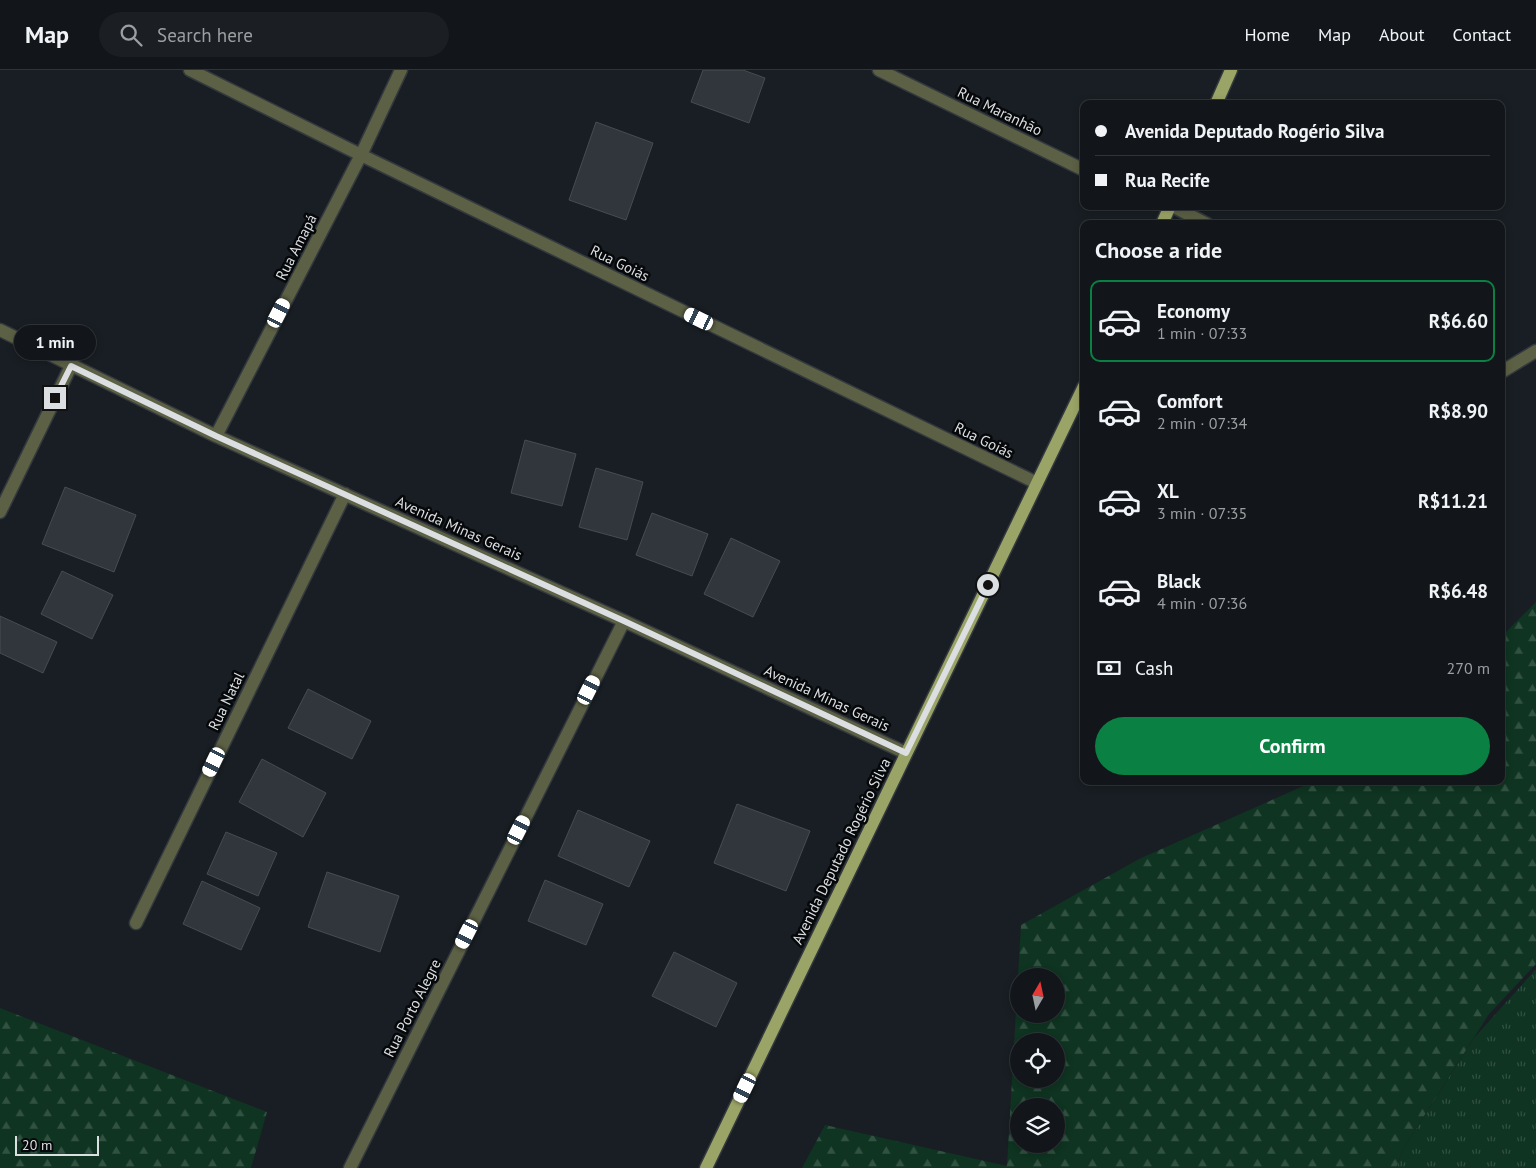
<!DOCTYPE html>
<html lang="en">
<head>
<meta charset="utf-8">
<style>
	:root { --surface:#12161a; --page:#1b1f23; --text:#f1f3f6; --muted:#9c9fa2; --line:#313539; --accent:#0b8043 }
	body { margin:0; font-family:"PT Sans",sans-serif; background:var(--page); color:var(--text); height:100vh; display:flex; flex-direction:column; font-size:19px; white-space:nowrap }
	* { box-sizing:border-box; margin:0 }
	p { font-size:16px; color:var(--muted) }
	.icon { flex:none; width:28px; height:28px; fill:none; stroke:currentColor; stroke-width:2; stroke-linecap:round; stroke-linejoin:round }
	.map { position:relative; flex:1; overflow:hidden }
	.panel { position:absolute; left:1080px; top:150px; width:425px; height:565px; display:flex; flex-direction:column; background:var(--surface); border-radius:10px; box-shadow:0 2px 8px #0003,0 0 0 1px var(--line) }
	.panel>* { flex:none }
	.top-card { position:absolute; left:1080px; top:30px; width:425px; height:110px; border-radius:10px; box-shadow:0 2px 8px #0003,0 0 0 1px var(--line); display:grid; align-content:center; height:110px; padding:0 15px; background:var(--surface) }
	.needle { width:32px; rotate:9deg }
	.tools { position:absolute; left:1010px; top:898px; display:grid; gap:10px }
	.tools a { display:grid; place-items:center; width:55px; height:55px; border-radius:50%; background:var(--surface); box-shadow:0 2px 8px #0003,0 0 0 1px var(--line); font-size:25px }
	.scale { position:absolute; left:15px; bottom:12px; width:84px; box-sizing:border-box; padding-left:5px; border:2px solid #dbdfe2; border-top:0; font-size:14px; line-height:18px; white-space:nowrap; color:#dbdfe2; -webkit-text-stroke:4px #06080a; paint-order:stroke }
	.end { position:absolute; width:22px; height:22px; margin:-11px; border:6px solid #dbdfe2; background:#111; box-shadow:0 0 0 2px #111 }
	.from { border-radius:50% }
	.bubble { position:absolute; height:35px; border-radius:18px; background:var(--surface); box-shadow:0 2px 8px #0003,0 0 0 1px var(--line); font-size:16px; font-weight:600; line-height:35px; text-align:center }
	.car { position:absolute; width:15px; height:30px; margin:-15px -8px; border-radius:6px; box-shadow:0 0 4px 1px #0007; background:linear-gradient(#fff 24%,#345 0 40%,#fff 0 76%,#345 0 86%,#fff 0) }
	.top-card b { display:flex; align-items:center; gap:18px; height:48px; font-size:19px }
	.top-card b+b { border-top:1px solid var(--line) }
	.top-card i { width:12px; height:12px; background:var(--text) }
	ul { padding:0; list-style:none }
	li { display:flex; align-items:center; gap:15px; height:82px; margin:0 10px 8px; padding:0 5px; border:2px solid transparent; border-radius:10px }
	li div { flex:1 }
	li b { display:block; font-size:19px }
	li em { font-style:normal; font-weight:600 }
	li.on { border-color:var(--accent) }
	li>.icon { width:45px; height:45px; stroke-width:1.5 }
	h2 { padding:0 15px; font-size:22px; line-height:60px }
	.pay { display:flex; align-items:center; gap:12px; height:55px; padding:0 15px; font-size:19px }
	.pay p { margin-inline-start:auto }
	.primary-button { display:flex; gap:10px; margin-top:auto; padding:10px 15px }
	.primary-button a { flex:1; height:58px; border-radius:30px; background:var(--accent); color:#fff; font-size:20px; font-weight:600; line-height:58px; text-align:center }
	header { display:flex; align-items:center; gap:30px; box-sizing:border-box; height:70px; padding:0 25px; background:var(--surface); border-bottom:1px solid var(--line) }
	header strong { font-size:24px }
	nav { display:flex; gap:28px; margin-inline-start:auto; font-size:18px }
	.search { width:350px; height:45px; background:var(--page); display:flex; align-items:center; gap:12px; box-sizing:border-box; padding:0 18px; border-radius:28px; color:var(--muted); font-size:19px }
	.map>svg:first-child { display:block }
</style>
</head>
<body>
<header>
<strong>Map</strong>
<div class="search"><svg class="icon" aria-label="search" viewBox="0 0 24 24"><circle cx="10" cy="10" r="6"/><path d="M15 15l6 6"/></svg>Search here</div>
<nav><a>Home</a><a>Map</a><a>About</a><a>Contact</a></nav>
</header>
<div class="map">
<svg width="1536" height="1098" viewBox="0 0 1536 1098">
	<defs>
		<pattern id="grass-tufts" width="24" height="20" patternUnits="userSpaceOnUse" patternTransform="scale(1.25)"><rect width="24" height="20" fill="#0f3421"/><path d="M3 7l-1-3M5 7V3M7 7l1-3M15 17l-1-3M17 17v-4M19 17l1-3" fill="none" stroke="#315141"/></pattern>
		<pattern id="forest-firs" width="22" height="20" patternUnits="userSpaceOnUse" patternTransform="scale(1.25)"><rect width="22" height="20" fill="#0f3421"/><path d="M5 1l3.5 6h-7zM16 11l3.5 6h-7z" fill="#315141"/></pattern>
	</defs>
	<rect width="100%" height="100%" fill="#181e23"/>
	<path fill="url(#grass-tufts)" d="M1536 899V1098H1396L1403 1079 1474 968Z"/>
	<path fill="url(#forest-firs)" fill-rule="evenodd" d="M1536 532V894L1489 944 1403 1079 1396 1098H802L825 1055 1007 1096 1021 855 1139 789 1308 714 1310 711H1501V567ZM1019 906H1056V944H1019ZM1019 971H1056V1009H1019ZM1019 1036H1056V1074H1019Z
		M0 938 267 1042 251 1098H0Z"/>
	<path fill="#30363b" stroke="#464d52" d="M703 0H743L765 8 749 53 691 32Z
		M596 52 653 73 626 150 569 130Z
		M525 370 576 384 562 436 511 423Z
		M596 398 643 412 627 470 579 457Z
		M65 417 136 445 114 502 42 474Z
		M652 443 708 464 692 506 636 485Z
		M731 468 780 491 753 547 704 524Z
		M62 501 113 525 92 569 41 544Z
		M0 546 57 572 43 603 0 583Z
		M308 619 371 651 352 689 288 658Z
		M262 689 326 723 303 767 239 732Z
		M737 734 810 761 786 821 714 793Z
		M578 740 650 771 629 817 558 786Z
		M226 762 277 783 258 826 207 804Z
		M327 802 399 826 380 882 308 857Z
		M545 810 603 834 586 875 528 851Z
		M202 811 260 838 241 880 183 854Z
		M674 882 737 913 716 957 652 926Z"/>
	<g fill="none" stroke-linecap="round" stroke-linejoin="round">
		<g stroke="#33393e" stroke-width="15">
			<path id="minor" d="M190 0 361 85 1037 413
				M879 0 1084 100
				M1172 136 1207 154
				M0 260 216 366 624 551 906 683
				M1501 300 1503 301 1536 281
				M216 366 361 85 401 0
				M0 442 71 296
				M136 853 345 424
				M350 1098 624 551"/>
		</g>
		<g stroke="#33393e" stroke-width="15">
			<path id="major" d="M1216 34 1231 0
				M1162 154 1170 136
				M706 1098 1084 316"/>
		</g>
		<use href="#minor" stroke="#5c6044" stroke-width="12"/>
		<use href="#major" stroke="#9ba467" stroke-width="12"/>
	</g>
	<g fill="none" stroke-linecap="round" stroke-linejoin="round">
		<path stroke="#dbdfe2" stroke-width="6" d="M55 328 71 296 216 366 624 551 906 683 988 515"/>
	</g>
	<g text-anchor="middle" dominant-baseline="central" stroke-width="5" stroke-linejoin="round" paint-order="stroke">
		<g font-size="15" fill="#dbdfe2" stroke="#06080a">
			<text transform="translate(1000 41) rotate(26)">Rua Maranhão</text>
			<text transform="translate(296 177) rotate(-63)">Rua Amapá</text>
			<text transform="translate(620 193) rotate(26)">Rua Goiás</text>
			<text transform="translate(984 370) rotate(26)">Rua Goiás</text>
			<text transform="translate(459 458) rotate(24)">Avenida Minas Gerais</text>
			<text transform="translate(827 628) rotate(25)">Avenida Minas Gerais</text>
			<text transform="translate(226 631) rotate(-64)">Rua Natal</text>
			<text transform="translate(841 781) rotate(-64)">Avenida Deputado Rogério Silva</text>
			<text transform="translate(412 938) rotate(-63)">Rua Porto Alegre</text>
		</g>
	</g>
</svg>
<div class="tools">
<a><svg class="needle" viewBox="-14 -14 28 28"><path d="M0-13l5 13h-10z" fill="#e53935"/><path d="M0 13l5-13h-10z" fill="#9c9fa2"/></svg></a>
<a><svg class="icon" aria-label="locate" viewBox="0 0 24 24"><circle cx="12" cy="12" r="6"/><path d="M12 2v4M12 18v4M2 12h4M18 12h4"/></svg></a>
<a><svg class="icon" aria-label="layers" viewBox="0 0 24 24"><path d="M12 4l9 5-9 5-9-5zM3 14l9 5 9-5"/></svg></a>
</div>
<div class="scale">20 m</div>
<i class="end from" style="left:988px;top:515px"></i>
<i class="end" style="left:55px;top:328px"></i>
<div class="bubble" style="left:14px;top:255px;width:82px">1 min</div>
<i class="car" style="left:279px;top:243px;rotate:27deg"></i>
<i class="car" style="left:699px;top:249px;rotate:296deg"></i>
<i class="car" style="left:589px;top:620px;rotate:27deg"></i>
<i class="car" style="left:214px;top:692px;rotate:206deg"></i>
<i class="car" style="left:519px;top:760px;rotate:27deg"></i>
<i class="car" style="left:467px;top:864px;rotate:207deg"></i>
<i class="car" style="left:745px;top:1018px;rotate:206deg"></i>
<div class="top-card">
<b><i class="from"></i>Avenida Deputado Rogério Silva</b>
<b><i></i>Rua Recife</b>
</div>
<section class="panel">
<h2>Choose a ride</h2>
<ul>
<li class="on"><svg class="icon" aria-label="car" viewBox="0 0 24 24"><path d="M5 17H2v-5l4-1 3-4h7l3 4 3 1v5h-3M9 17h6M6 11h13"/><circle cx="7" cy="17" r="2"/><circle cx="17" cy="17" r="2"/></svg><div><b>Economy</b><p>1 min · 07:33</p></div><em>R$6.60</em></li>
<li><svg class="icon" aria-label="car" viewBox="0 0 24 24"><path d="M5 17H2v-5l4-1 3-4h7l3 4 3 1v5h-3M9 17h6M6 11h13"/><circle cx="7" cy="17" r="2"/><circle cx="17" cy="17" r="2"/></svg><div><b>Comfort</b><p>2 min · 07:34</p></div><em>R$8.90</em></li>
<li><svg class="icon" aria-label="car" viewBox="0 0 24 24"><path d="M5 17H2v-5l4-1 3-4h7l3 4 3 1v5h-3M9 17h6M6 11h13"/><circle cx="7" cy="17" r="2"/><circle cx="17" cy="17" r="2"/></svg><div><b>XL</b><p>3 min · 07:35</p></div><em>R$11.21</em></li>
<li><svg class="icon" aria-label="car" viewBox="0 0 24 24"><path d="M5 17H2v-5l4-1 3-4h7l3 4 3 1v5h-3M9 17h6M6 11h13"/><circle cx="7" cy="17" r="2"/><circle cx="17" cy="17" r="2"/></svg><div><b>Black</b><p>4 min · 07:36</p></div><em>R$6.48</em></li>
</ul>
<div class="pay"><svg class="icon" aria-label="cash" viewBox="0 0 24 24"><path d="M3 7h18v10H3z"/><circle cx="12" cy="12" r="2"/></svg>Cash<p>270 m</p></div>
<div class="primary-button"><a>Confirm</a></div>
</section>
</div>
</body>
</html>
